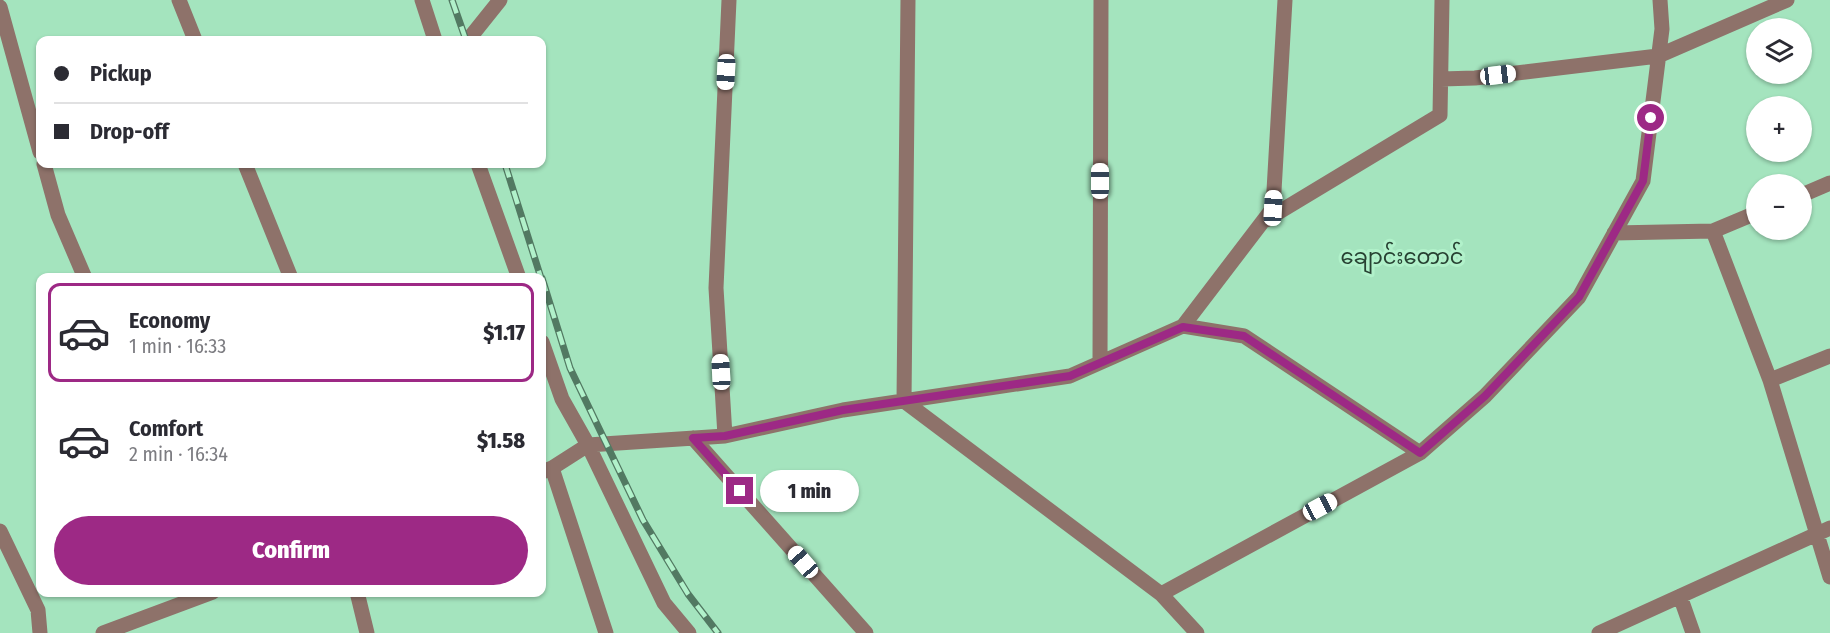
<!DOCTYPE html>
<html lang="en">
<head>
<meta charset="utf-8">
<style>
	:root { --surface:#fff; --page:#f2f2f3; --text:#2b2b33; --muted:#7c7c81; --line:#e1e1e2; --accent:#9d2985 }
	body { margin:0; font-family:"Fira Sans Condensed","Noto Sans Myanmar",sans-serif; background:var(--page); color:var(--text); height:100vh; display:flex; flex-direction:column; font-size:22px; white-space:nowrap }
	* { box-sizing:border-box; margin:0 }
	p { font-size:20px; color:var(--muted) }
	.icon { flex:none; width:33px; height:33px; fill:none; stroke:currentColor; stroke-width:2; stroke-linecap:round; stroke-linejoin:round }
	.map { position:relative; flex:1; overflow:hidden }
	.details { position:absolute; left:36px; top:273px; width:510px; height:324px; display:flex; flex-direction:column; background:var(--surface); border-radius:12px; box-shadow:0 2px 4px #0004 }
	.details>* { flex:none }
	.hud { position:absolute; left:36px; top:36px; width:510px; height:132px; border-radius:12px; box-shadow:0 2px 4px #0004; display:grid; align-content:center; height:132px; padding:0 18px; background:var(--surface) }
	.controls { position:absolute; left:1746px; top:18px; display:grid; gap:12px }
	.controls a { display:grid; place-items:center; width:66px; height:66px; border-radius:50%; background:var(--surface); box-shadow:0 2px 4px #0004; font-size:30px }
	.end { position:absolute; width:27px; height:27px; margin:-14px; border:8px solid #9d2985; background:#fff; box-shadow:0 0 0 3px #fff }
	.from { border-radius:50% }
	.bubble { position:absolute; height:42px; border-radius:21px; background:var(--surface); box-shadow:0 2px 4px #0004; font-size:20px; font-weight:800; line-height:42px; text-align:center }
	.car { position:absolute; width:18px; height:36px; margin:-18px -9px; border-radius:8px; box-shadow:0 0 4px 2px #0007; background:linear-gradient(#fff 24%,#345 0 40%,#fff 0 76%,#345 0 86%,#fff 0) }
	.hud b { display:flex; align-items:center; gap:21px; height:57px; font-size:22px }
	.hud b+b { border-top:2px solid var(--line) }
	.hud i { width:15px; height:15px; background:var(--text) }
	ul { padding:10px 0 0; list-style:none }
	li { display:flex; align-items:center; gap:18px; height:99px; margin:0 12px 9px; padding:0 6px; border:3px solid transparent; border-radius:12px }
	li div { flex:1 }
	li b { display:block; font-size:22px }
	li em { font-style:normal; font-weight:800 }
	li.active { border-color:var(--accent) }
	li>.icon { width:54px; height:54px; stroke-width:1.5 }
	.cta { display:flex; gap:12px; margin-top:auto; padding:12px 18px }
	.cta a { flex:1; height:69px; border-radius:36px; background:var(--accent); color:#fff; font-size:24px; font-weight:800; line-height:69px; text-align:center }
	.map>svg:first-child { display:block }
</style>
</head>
<body>
<div class="map">
<svg width="1830" height="633" viewBox="0 0 1830 633">
	<rect width="100%" height="100%" fill="#a4e4be"/>
	<g fill="none" stroke-linecap="round" stroke-linejoin="round">
		<path stroke="#8e726a" stroke-width="15" d="M179 0 195 40
			M422 0 435 40
			M908 0 904 401 1161 594 1197 633
			M0 7 40 152
			M468 40 500 0
			M1441 79 1475 78 1658 56 1787 0
			M44 164 58 215 85 278
			M245 164 291 278
			M478 164 519 278
			M1802 195 1830 183
			M1266 220 1440 115 1442 0
			M1713 231 1756 213
			M1614 233 1713 231 1770 380 1830 577
			M1183 326 1244 336 1420 453
			M542 342 562 399 588 445 664 603 689 633
			M1100 362 1101 0
			M1770 380 1830 356
			M725 436 716 288 729 0
			M693 438 866 633
			M552 468 606 633
			M542 472 552 468 588 445 725 436 843 410 1070 376 1183 326 1273 208 1285 0
			M0 531 38 610 40 633
			M357 592 367 633
			M1161 594 1420 453 1485 396 1579 297 1643 181 1662 29 1660 0
			M1680 596 1693 633
			M103 633 213 592
			M1599 633 1830 528"/>
		<g stroke="#527962" stroke-width="7">
			<path id="rail" d="M452 0 466 40
				M505 164 541 278
				M542 278 570 368 643 520 688 594 718 633"/>
		</g>
		<use href="#rail" stroke="#b1f1ca" stroke-width="4.5" stroke-dasharray="14" stroke-linecap="butt"/>
	</g>
	<g fill="none" stroke-linecap="round" stroke-linejoin="round">
		<path stroke="#9d2985" stroke-width="8" d="M740 491 693 438 725 436 843 410 1070 376 1183 327 1244 336 1420 453 1485 396 1579 297 1643 181 1651 118"/>
	</g>
	<g text-anchor="middle" dominant-baseline="central" stroke-width="6" stroke-linejoin="round" paint-order="stroke">
		<g font-size="21" fill="#274132" stroke="#b1f1ca">
			<text x="1402" y="257">ချောင်းတောင်</text>
		</g>
	</g>
</svg>
<div class="controls">
<a><svg class="icon" aria-label="layers" viewBox="0 0 24 24"><path d="M12 4l9 5-9 5-9-5zM3 14l9 5 9-5"/></svg></a>
<a>+</a>
<a>−</a>
</div>
<i class="end from" style="left:1651px;top:118px"></i>
<i class="end" style="left:740px;top:491px"></i>
<div class="bubble" style="left:760px;top:470px;width:99px">1 min</div>
<i class="car" style="left:726px;top:72px;rotate:183deg"></i>
<i class="car" style="left:1498px;top:75px;rotate:83deg"></i>
<i class="car" style="left:1100px;top:181px;rotate:0deg"></i>
<i class="car" style="left:1273px;top:208px;rotate:3deg"></i>
<i class="car" style="left:721px;top:372px;rotate:357deg"></i>
<i class="car" style="left:1320px;top:507px;rotate:62deg"></i>
<i class="car" style="left:803px;top:562px;rotate:319deg"></i>
<div class="hud">
<b><i class="from"></i>Pickup</b>
<b><i></i>Drop-off</b>
</div>
<section class="details">
<ul>
<li class="active"><svg class="icon" aria-label="car" viewBox="0 0 24 24"><path d="M5 17H2v-5l4-1 3-4h7l3 4 3 1v5h-3M9 17h6M6 11h13"/><circle cx="7" cy="17" r="2"/><circle cx="17" cy="17" r="2"/></svg><div><b>Economy</b><p>1 min · 16:33</p></div><em>$1.17</em></li>
<li><svg class="icon" aria-label="car" viewBox="0 0 24 24"><path d="M5 17H2v-5l4-1 3-4h7l3 4 3 1v5h-3M9 17h6M6 11h13"/><circle cx="7" cy="17" r="2"/><circle cx="17" cy="17" r="2"/></svg><div><b>Comfort</b><p>2 min · 16:34</p></div><em>$1.58</em></li>
</ul>
<div class="cta"><a>Confirm</a></div>
</section>
</div>
</body>
</html>
